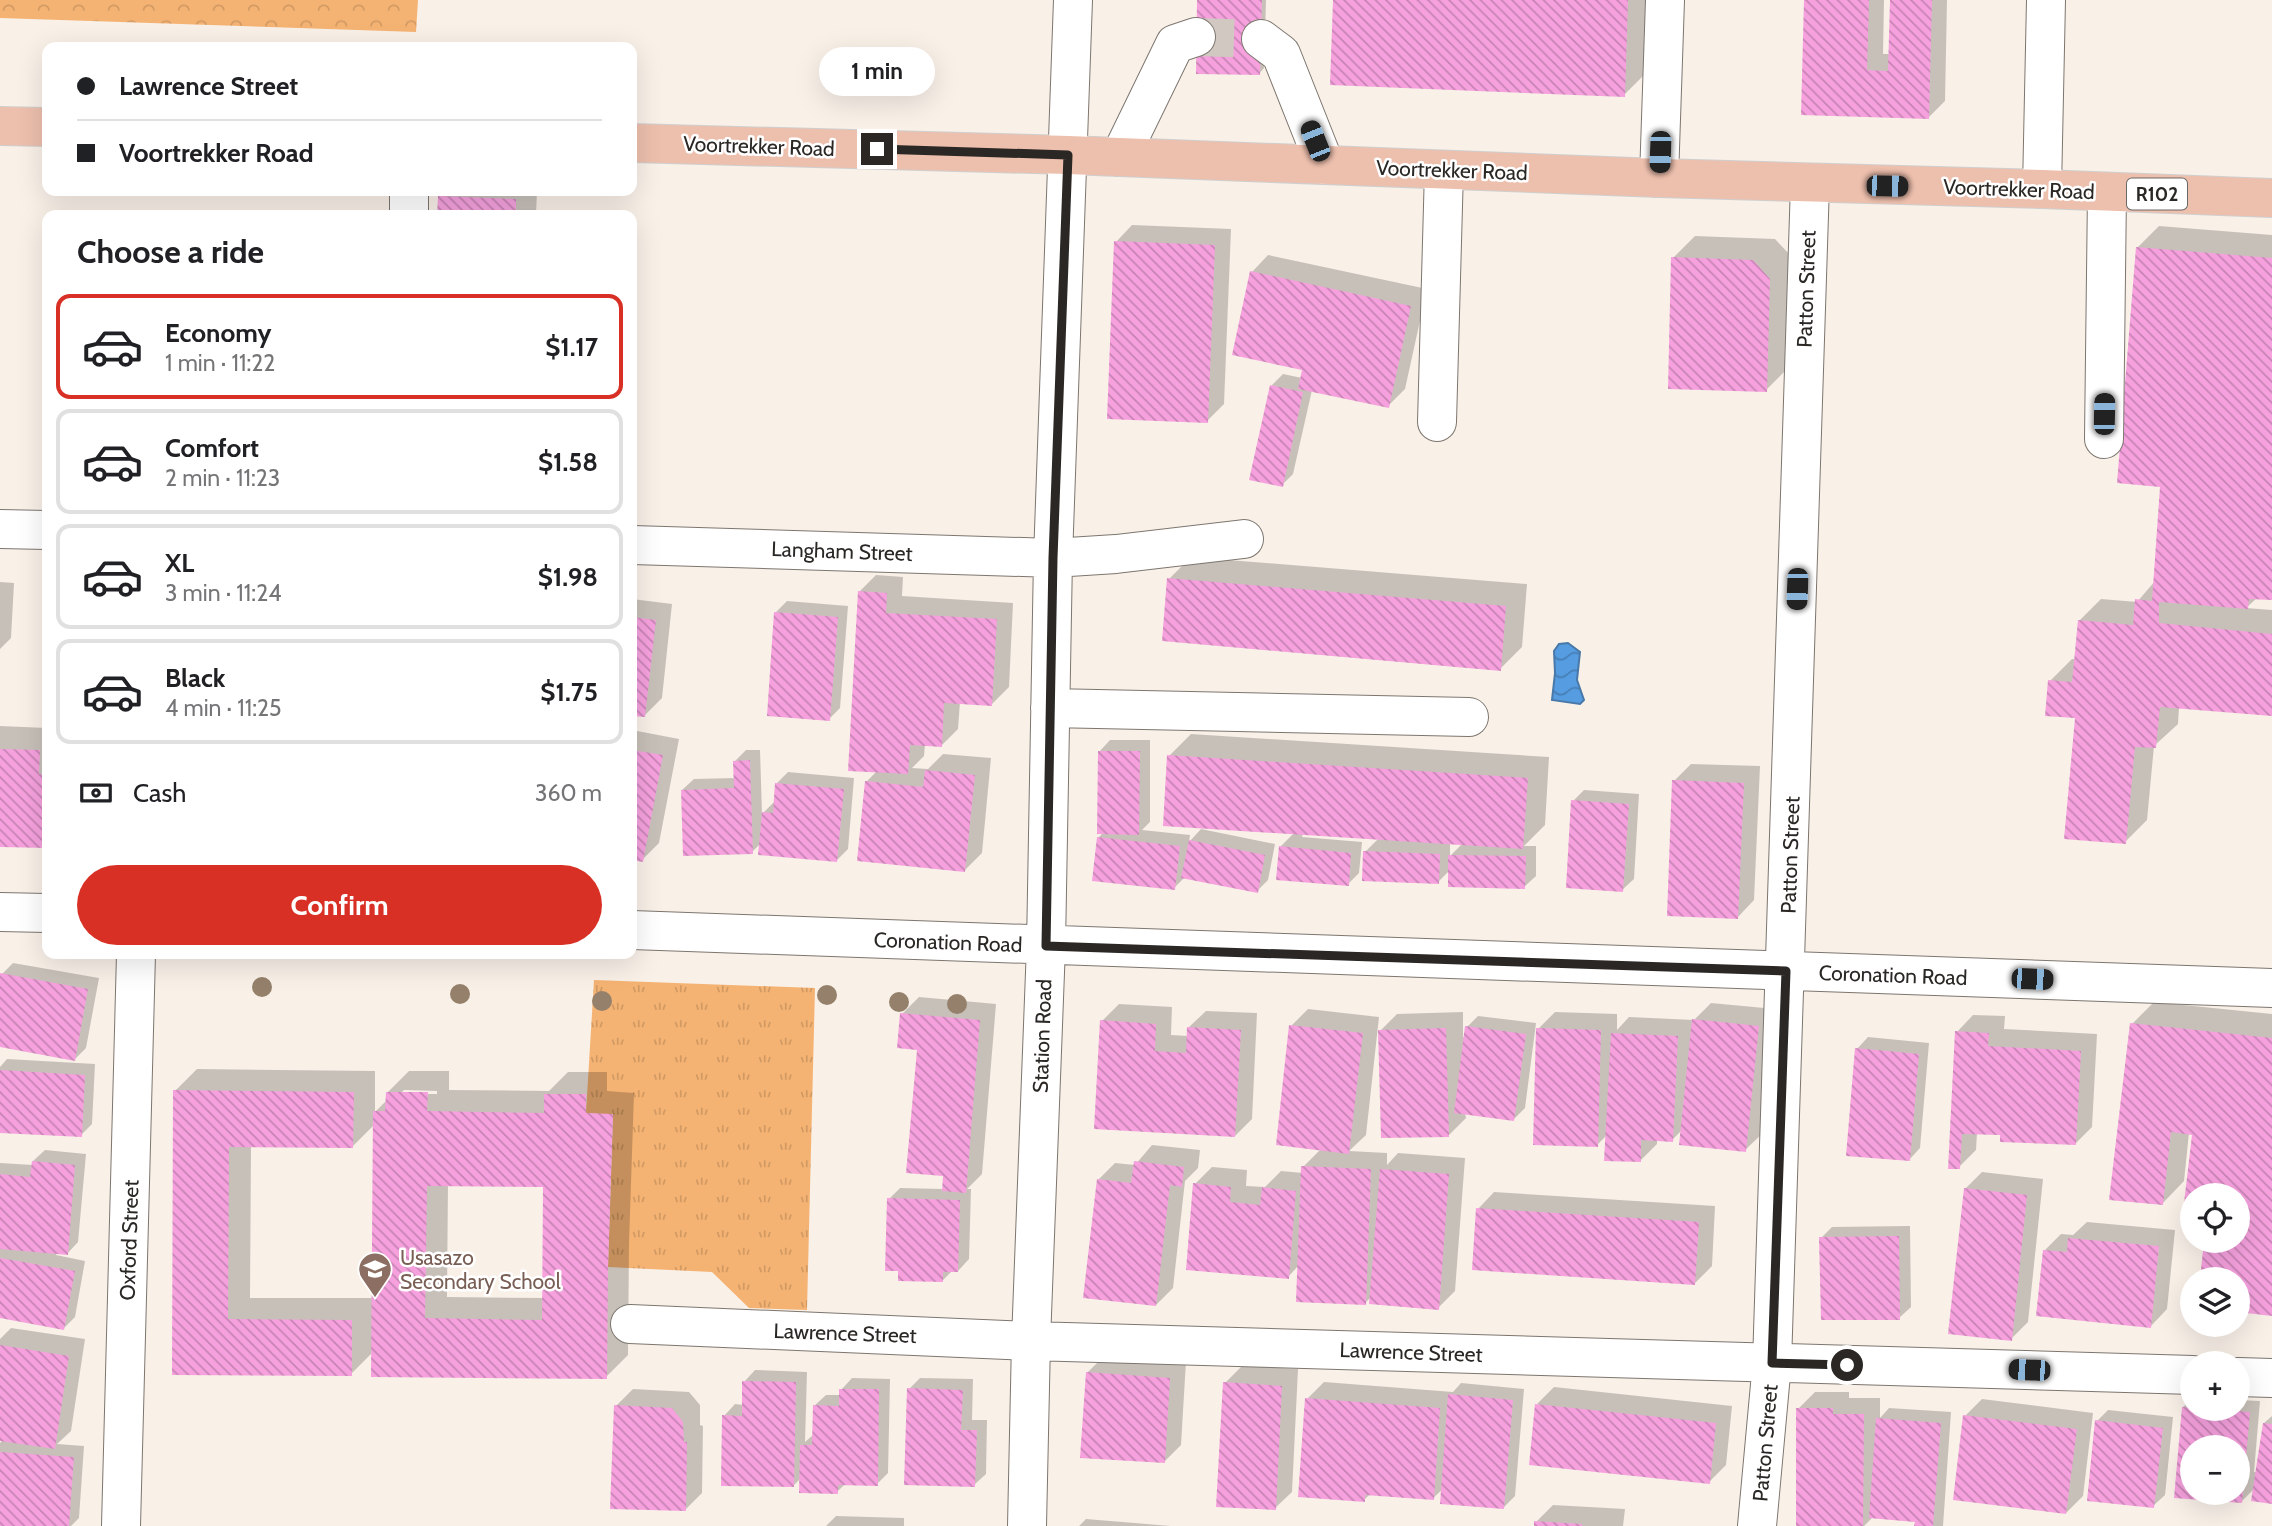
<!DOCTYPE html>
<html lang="en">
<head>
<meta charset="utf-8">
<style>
	:root { --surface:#fff; --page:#f2f2f2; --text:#202124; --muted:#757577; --line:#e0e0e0; --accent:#d93025 }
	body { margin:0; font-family:Cabin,sans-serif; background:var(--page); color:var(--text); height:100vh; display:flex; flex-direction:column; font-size:26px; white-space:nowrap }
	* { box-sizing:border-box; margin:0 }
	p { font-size:23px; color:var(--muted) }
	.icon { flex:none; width:38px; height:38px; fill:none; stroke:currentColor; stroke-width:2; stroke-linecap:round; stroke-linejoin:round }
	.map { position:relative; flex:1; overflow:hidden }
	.sheet { position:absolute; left:42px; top:210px; width:595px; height:749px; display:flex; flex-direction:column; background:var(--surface); border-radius:14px; box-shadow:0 7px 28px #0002 }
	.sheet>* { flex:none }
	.top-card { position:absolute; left:42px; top:42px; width:595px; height:154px; border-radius:14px; box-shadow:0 7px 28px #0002; display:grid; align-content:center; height:154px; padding:0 35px; background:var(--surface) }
	.buttons { position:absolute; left:2180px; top:1183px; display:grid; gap:14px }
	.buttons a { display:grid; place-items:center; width:70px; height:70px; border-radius:50%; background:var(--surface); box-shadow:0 7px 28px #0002; font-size:35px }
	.end { position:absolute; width:32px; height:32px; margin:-16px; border:9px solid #2a2724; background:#fff; box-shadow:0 0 0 4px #fff }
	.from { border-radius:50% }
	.bubble { position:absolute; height:49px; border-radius:24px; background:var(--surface); box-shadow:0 7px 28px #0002; font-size:23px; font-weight:700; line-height:49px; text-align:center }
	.car { position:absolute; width:21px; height:42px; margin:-21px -10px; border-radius:9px; box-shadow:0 0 5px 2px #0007; background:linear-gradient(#222 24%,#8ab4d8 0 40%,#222 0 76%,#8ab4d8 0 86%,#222 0) }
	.top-card b { display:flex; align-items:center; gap:24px; height:66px; font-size:26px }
	.top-card b+b { border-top:2px solid var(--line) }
	.top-card i { width:18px; height:18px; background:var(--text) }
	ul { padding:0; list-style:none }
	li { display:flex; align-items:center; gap:21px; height:105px; margin:0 14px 10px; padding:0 21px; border:4px solid var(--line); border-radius:14px }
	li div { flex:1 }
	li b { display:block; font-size:26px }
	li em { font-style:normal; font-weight:700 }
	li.selected { border-color:var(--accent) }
	li>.icon { width:63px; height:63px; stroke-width:1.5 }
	h2 { padding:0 35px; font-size:32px; line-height:84px }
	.pay { display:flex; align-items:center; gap:18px; height:77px; padding:0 35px; font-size:26px }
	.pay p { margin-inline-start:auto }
	.primary-button { display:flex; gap:14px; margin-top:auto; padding:14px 35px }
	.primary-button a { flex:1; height:80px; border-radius:42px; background:var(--accent); color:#fff; font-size:28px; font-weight:700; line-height:80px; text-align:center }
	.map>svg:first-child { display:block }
</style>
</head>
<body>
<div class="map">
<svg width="2272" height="1526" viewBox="0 0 2272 1526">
	<defs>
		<pattern id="grass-tufts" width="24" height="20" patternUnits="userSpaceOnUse" patternTransform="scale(1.75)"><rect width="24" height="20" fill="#f5b373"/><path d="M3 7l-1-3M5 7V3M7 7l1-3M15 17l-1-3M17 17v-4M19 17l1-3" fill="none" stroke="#d29a63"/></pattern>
		<pattern id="park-crowns" width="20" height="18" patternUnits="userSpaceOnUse" patternTransform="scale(1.75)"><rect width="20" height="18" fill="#f5b373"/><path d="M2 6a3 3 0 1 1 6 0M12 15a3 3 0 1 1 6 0" fill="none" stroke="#d29a63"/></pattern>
		<pattern id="water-waves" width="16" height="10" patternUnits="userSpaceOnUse" patternTransform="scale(1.75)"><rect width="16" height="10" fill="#559ce1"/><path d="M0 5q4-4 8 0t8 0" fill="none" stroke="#477fb6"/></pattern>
		<pattern id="building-back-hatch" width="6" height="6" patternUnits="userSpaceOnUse" patternTransform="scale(1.75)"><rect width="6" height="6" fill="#f6a1de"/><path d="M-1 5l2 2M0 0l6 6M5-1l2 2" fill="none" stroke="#c783b4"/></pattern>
	</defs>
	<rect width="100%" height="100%" fill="#f9f0e8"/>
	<path fill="url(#grass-tufts)" d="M594 980 815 988 807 1310 749 1308 712 1272 608 1267 613 1115 586 1113Z"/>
	<path fill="url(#park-crowns)" d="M0 0H418L416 32 0 18Z"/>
	<path fill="url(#water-waves)" stroke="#4879a8" stroke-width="2" d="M1568 643 1580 652 1577 680 1584 700 1580 704 1552 700 1555 673 1554 651 1559 644Z"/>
	<path fill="#0003" fill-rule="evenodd" d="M1199 0H1266L1264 68 1259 74Z
		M1335 0H1649L1646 73 1624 95Z
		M1806 0H1884L1883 54H1890L1891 0H1947L1945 101 1928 118 1803 114Z
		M446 191H537L536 215H439L440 197Z
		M1132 225 1231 229 1224 404 1207 421 1116 242Z
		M2159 226 2272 235V599L2257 598 2246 608 2272 610V715L2179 707 2178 724 2154 746 2147 820 2125 842 2077 716 2050 681 2072 659H2076L2079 621 2101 599 2137 602 2155 581 2162 485 2137 248Z
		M1695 236 1775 239 1792 257 1788 368 1766 390 1673 258Z
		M1268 255 1427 289 1405 389 1388 406 1312 390 1293 474 1282 485 1272 385 1283 374 1302 378 1304 368 1252 272Z
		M1191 557 1527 584 1522 647 1500 669 1169 579Z
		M876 575 903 577 902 596 1013 603 1009 687 992 704 960 702 958 729 942 745 925 744 924 756 912 768 928 769 943 754 991 758 982 853 965 870 866 782 877 771 859 592Z
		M0 582 14 583 11 638 0 649Z
		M632 599 672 604 662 698 645 715 632 714Z
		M787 601 848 606 840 708 829 719 776 612Z
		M0 726 47 728V847L0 845Z
		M632 730 679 739 659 843 642 860 632 858Z
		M1191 734 1549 757 1545 825 1524 846H1536V876L1524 887 1450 870 1438 882 1365 852 1379 838 1303 833 1302 837 1362 842 1359 873 1348 884 1280 847 1294 833 1169 756ZM1450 843 1462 844 1450 856Z
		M1110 740H1150V822L1142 830 1190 835 1189 842 1201 829 1275 844 1268 880 1257 891 1185 877 1174 888 1099 837 1103 833 1099 752Z
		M746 750H760L762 814 775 801 777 783 788 772 854 778 848 849 837 860 761 843 752 852 682 790 694 779 736 778 735 761Z
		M1691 764 1760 766 1754 900 1738 917 1674 781Z
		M1584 790 1639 794 1634 879 1622 890 1573 801Z
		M13 963 99 978 86 1048 75 1059 0 1045V984L2 974Z
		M919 997 996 1004 982 1174 967 1189H971L969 1259 958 1271H952L943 1280 889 1199 900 1188 943 1189 945 1175 919 1049 902 1014Z
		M2154 1002 2272 1014V1314L2238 1279H2202L2206 1241H2238V1195H2193L2194 1134 2189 1133 2184 1181 2162 1204 2132 1024Z
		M1711 1003 1775 1009 1762 1134 1745 1150 1683 1129 1672 1140 1657 1139V1144L1640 1161 1607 1135 1597 1145 1538 1029 1555 1012 1617 1014V1030L1629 1017 1694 1020Z
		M1119 1004 1172 1007 1171 1035 1188 1036 1189 1027 1206 1011 1257 1013 1252 1119 1235 1136 1102 1021Z
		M1308 1009 1379 1017 1366 1135 1349 1151 1387 1153V1165L1398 1153 1465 1158 1455 1291 1438 1308 1371 1297 1365 1303 1299 1265 1288 1277 1195 1184 1212 1167 1247 1170 1246 1186 1265 1187 1281 1171 1303 1173V1167L1321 1149 1291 1026Z
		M1463 1012V1037L1465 1038 1467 1027 1478 1016 1536 1023 1525 1108 1514 1119 1465 1113 1466 1118 1449 1135 1380 1031 1397 1014Z
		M1973 1015 2005 1016 2004 1029 2097 1034 2092 1127 2075 1144 2002 1134 1977 1133 1976 1150 1959 1167 1957 1032Z
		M1868 1037 1929 1043 1920 1148 1909 1160 1857 1049Z
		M7 1059 95 1064 92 1124 81 1135 0 1131V1067Z
		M197 1069 375 1071V1112L387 1100V1093L409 1071H449V1090L549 1091 568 1072H607V1091L634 1093 629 1244 628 1355 606 1377 373 1352 351 1374 173 1373 175 1091ZM404 1090 437 1091V1094H400ZM375 1124 374 1298H250L251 1146H353ZM448 1185 545 1186 544 1298 447 1297Z
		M1152 1145 1200 1150 1198 1168 1185 1181 1173 1288 1156 1305 1098 1180 1115 1163 1135 1165Z
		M45 1150 86 1154 78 1242 67 1254 56 1253V1255L85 1261 75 1317 64 1328 0 1317V1163L33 1165V1161Z
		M1982 1172 2043 1179 2028 1322 2011 1339 1965 1189Z
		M1494 1192 1715 1206 1712 1266 1695 1283 1478 1209Z
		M2087 1222 2175 1230 2167 1309 2151 1326 2044 1251 2061 1234 2073 1235Z
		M1910 1226 1911 1307 1899 1318 1821 1238 1832 1227Z
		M11 1328 85 1339 71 1431 57 1444 84 1446 79 1518 71 1526 0 1525V1443L3 1440H0V1339Z
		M1104 1356 1186 1361 1181 1445 1164 1462 1087 1373Z
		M1242 1366 1298 1369 1292 1492 1275 1508 1225 1383Z
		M755 1370 807 1372 805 1442 814 1434V1406L826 1395H841V1390L852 1378 890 1379 888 1473 877 1484 846 1483 837 1492 801 1478 794 1485 724 1416 735 1404 743 1405 744 1382Z
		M920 1378 973 1379 972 1420H987L986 1474 974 1485 909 1389Z
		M1324 1382 1453 1392 1461 1383 1524 1389 1515 1496 1504 1507 1443 1489 1433 1498 1370 1494 1364 1500 1307 1399Z
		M1554 1387 1732 1406 1726 1465 1709 1482 1537 1404Z
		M633 1389 689 1392 700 1405V1425L703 1426 702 1493 685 1510 616 1406Z
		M1815 1392H1849V1398H1880V1418L1889 1408 1951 1412 1943 1526H1916L1917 1520 1873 1517 1864 1526H1798V1409Z
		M2193 1398V1409H2238V1400L2260 1401 2254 1472H2257L2264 1423 2272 1416V1502L2255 1488 2242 1501 2176 1496 2183 1407ZM2193 1447H2238V1493H2193Z
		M1982 1399 2093 1413 2083 1496 2066 1513 1965 1416Z
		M2108 1410 2173 1417 2165 1495 2153 1506 2097 1421Z
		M1553 1505 1625 1509 1623 1526H1535L1536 1522Z
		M836 1516 904 1518V1526H826Z
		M1086 1519 1171 1526H1079Z"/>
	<path fill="url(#building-back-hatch)" fill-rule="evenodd" d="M1197 0H1262L1260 75 1196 74Z
		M1333 0H1628L1625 97 1330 85Z
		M1804 0H1869L1867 70 1888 71 1890 0H1932L1929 119 1801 115Z
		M438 196 516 199V215H437Z
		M1114 241 1215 245 1208 423 1107 419Z
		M2136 247 2272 258V600L2249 599 2248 609 2159 602V623L2272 634V716L2160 707 2156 748 2135 747 2126 844 2064 839 2075 718 2045 716 2048 680 2072 682 2078 620 2133 625 2135 599 2152 601 2160 487 2117 483Z
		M1671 257 1753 260 1770 279 1767 392 1668 389Z
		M1250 271 1411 306 1389 408 1298 389 1302 370 1232 355Z
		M1270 385 1303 392 1283 487 1249 480Z
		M1167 578 1506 606 1501 671 1162 641Z
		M858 591 887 593 886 613 997 619 992 706 944 703 942 747 910 745 908 774 848 771Z
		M774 612 838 617 830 721 767 716Z
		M632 617 656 620 645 717 632 716Z
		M0 749 40 750 39 774H47V848L0 847Z
		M632 750 663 755 643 862 632 860Z
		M1098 751H1140L1139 835 1097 834Z
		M1167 755 1528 778 1523 849 1163 826Z
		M750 760 753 854 683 856 681 790 734 788 733 761Z
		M925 770 975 775 965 872 857 861 865 781 923 787Z
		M1672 780 1744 783 1738 919 1667 916Z
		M775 783 844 789 837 862 758 855 762 812 773 813Z
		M1571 800 1629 804 1623 892 1566 888Z
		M1097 837 1180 846 1175 890 1092 881Z
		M1189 840 1265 855 1258 893 1181 878Z
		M1279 846 1351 853 1349 886 1276 880Z
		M1363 851 1440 854 1439 884 1362 881Z
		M1448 855 1526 856 1525 889 1448 887Z
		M0 973 88 989 75 1061 0 1047Z
		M900 1013 980 1020 966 1193 942 1191 943 1176 906 1173 917 1050 897 1048Z
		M1692 1019 1759 1026 1746 1152 1679 1145Z
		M1100 1020 1156 1024 1155 1051 1186 1053 1187 1027 1241 1030 1235 1137 1094 1129Z
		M2130 1023 2272 1038V1316L2238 1312V1279H2200L2204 1241H2238V1195H2193V1203H2184L2192 1135 2171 1132 2163 1205 2109 1200Z
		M1289 1025 1363 1033 1349 1154 1276 1145Z
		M1465 1026 1526 1034 1514 1121 1454 1113Z
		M1446 1028 1449 1137 1381 1138 1378 1030Z
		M1536 1028 1601 1030 1598 1147 1533 1145Z
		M1955 1031 1989 1033 1988 1046 2081 1051 2076 1145 2000 1142V1135L1962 1134 1960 1169H1948Z
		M1611 1033 1678 1036 1673 1142 1641 1140V1162L1604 1161Z
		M1855 1048 1919 1054 1910 1161 1846 1156Z
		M0 1070 85 1075 82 1137 0 1133Z
		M173 1090 354 1092 353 1148 229 1147 228 1319 352 1320V1376L172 1375Z
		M386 1092H428L427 1111 544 1113V1094H586V1113L613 1114 608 1267 607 1379 371 1377 373 1111H385ZM427 1186 543 1187 542 1320 425 1318Z
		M32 1161 75 1165 68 1255 0 1249V1174L30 1177Z
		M1134 1161 1184 1167 1182 1187 1170 1185 1156 1306 1083 1298 1097 1179 1131 1183Z
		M1301 1166 1371 1169 1366 1305 1296 1302Z
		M1380 1169 1449 1174 1439 1310 1369 1304Z
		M1193 1183 1231 1187 1230 1202 1260 1205 1262 1187 1296 1191 1289 1279 1186 1270Z
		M1964 1188 2027 1195 2012 1341 1948 1334Z
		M887 1198 960 1200 958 1272H943V1282L898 1281V1271H885Z
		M1476 1208 1699 1222 1695 1285 1472 1270Z
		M1899 1236 1900 1320H1821L1819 1237Z
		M2068 1238 2159 1246 2151 1328 2036 1316 2043 1250 2067 1252Z
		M0 1258 75 1271 64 1330 0 1318Z
		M0 1345 69 1356 55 1449 0 1441Z
		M1086 1372 1170 1378 1165 1463 1080 1458Z
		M742 1381 796 1382 794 1487 721 1486 722 1415 742 1416Z
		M1223 1382 1282 1386 1276 1510 1216 1507Z
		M907 1388 963 1390 961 1430H977L975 1487 904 1485Z
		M839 1389H879L878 1486 838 1485V1494L799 1493 800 1445H812L813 1405 839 1406Z
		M1448 1394 1513 1400 1504 1509 1440 1504Z
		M1305 1398 1440 1408 1434 1500 1365 1495V1502L1298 1497Z
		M1535 1404 1716 1423 1710 1484 1529 1465Z
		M614 1405 672 1408 683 1422 684 1442H687L686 1511 610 1509Z
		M2182 1407 2250 1412 2242 1503 2174 1498ZM2193 1447H2238V1493H2193Z
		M1796 1408H1833V1414H1864L1863 1526H1796Z
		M1963 1415 2077 1429 2066 1514 1953 1500Z
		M1876 1418 1941 1423 1933 1526H1914L1915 1522 1869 1518Z
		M2095 1420 2163 1428 2154 1508 2087 1501Z
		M2263 1423 2272 1424V1504L2251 1501Z
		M0 1452 74 1457 69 1526H0Z
		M1534 1521 1582 1524V1526H1534Z"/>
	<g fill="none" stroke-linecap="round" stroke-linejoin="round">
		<path stroke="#d0c8c1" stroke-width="38" stroke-dasharray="38 19" stroke-linecap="butt" d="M1196 37 1261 39"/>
		<g stroke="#7d766f" stroke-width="40">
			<path id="minor" d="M1261 39 1281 54 1325 165
				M1120 157 1175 44 1196 37
				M1659 178 1665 0
				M2042 189 2046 0
				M409 215V191
				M1437 422 1444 170
				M2104 439 2107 192
				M0 529 47 530
				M632 545 1053 558 1116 554 1244 539
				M1050 708 1469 717
				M0 912 47 913
				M632 930 2272 988
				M630 1324 1031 1341 2193 1375
				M2238 1377 2272 1378
				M121 1526 136 954
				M1027 1526 1031 1341 1046 946 1053 558 1073 0
				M1757 1526 1772 1363 1810 184"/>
		</g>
		<g stroke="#d0cfcf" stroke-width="40">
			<path id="major" d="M0 126 47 127
				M632 143 1068 155 1659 178 2042 189 2272 198"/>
		</g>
		<use href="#minor" stroke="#fff" stroke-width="38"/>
		<use href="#major" stroke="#edbfad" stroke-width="38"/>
	</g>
	<g fill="#95816b">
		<circle cx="262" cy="987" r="10"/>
		<circle cx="460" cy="994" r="10"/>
		<circle cx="827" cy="995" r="10"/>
		<circle cx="602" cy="1001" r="10"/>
		<circle cx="899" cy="1002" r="10"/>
		<circle cx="957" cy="1004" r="10"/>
	</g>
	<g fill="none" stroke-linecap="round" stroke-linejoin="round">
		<path stroke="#2a2724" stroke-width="9" d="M877 149 1068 155 1053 558 1046 946 1786 971 1772 1363 1847 1365"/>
	</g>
	<defs>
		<g id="school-pin" transform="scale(1.75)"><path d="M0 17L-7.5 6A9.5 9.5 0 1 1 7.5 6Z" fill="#8d6e63" stroke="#fff"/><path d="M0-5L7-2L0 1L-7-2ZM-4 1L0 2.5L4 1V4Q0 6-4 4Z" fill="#fff"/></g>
	</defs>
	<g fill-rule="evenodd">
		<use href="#school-pin" x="375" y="1269"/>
	</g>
	<g text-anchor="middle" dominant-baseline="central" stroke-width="5" stroke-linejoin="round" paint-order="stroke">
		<rect fill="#fff" stroke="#6a6866" stroke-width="2" x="2127" y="178.5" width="60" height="31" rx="5"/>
		<g font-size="19" font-weight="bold" fill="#2a2724">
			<text x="2157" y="194">R102</text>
		</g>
		<g font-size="21" fill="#2a2724" stroke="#fff">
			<text transform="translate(759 146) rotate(2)">Voortrekker Road</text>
			<text transform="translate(1452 170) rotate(2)">Voortrekker Road</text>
			<text transform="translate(2019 189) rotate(2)">Voortrekker Road</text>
			<text transform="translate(1806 289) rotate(-88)">Patton Street</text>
			<text transform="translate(842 551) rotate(2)">Langham Street</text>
			<text transform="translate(1790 855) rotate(-88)">Patton Street</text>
			<text transform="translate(948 942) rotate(2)">Coronation Road</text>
			<text transform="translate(1893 975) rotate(2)">Coronation Road</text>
			<text transform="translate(1042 1036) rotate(-88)">Station Road</text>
			<text transform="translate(129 1240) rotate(-88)">Oxford Street</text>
			<text transform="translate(845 1333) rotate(2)">Lawrence Street</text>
			<text transform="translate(1411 1352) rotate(2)">Lawrence Street</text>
			<text transform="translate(1765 1443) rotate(-85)">Patton Street</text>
		</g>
		<g font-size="21" fill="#785e54" stroke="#fff" text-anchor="start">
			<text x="400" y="1257">Usasazo<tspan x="400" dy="24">Secondary School</tspan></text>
		</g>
	</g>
</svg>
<div class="buttons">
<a><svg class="icon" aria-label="locate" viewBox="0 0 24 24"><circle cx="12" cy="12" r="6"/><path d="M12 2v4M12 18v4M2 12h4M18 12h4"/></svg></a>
<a><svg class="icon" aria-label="layers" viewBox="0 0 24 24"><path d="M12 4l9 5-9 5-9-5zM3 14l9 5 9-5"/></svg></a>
<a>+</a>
<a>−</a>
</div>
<i class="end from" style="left:1847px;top:1365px"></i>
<i class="end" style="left:877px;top:149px"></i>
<div class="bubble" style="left:819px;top:47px;width:116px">1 min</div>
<i class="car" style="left:1315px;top:141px;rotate:338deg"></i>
<i class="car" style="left:1660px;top:152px;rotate:182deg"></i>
<i class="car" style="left:1887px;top:186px;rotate:91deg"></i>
<i class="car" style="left:2104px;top:414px;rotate:1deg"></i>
<i class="car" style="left:1797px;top:589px;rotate:182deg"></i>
<i class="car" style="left:2032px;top:979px;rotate:92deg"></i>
<i class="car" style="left:2029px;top:1370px;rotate:272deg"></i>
<div class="top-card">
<b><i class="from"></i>Lawrence Street</b>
<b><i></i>Voortrekker Road</b>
</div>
<section class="sheet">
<h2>Choose a ride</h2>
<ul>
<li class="selected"><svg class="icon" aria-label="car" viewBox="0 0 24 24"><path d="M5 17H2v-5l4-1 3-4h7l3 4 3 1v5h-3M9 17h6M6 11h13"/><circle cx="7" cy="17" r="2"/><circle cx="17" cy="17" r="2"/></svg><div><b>Economy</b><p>1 min · 11:22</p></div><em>$1.17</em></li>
<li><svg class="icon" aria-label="car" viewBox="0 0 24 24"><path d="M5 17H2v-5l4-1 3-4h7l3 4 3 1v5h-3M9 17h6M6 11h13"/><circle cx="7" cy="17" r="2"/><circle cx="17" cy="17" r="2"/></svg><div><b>Comfort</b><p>2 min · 11:23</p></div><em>$1.58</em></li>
<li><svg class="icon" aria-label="car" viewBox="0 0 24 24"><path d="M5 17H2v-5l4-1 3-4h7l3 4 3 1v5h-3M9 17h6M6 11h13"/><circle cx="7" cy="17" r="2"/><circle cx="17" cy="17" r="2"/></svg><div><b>XL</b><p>3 min · 11:24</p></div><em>$1.98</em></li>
<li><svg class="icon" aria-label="car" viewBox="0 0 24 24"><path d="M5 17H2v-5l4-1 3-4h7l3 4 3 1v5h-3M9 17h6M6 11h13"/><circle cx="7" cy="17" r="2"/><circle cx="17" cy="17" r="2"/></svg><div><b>Black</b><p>4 min · 11:25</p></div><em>$1.75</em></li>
</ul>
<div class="pay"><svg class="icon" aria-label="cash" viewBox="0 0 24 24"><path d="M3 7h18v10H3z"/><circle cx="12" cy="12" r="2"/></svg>Cash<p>360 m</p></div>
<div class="primary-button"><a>Confirm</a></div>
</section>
</div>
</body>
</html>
